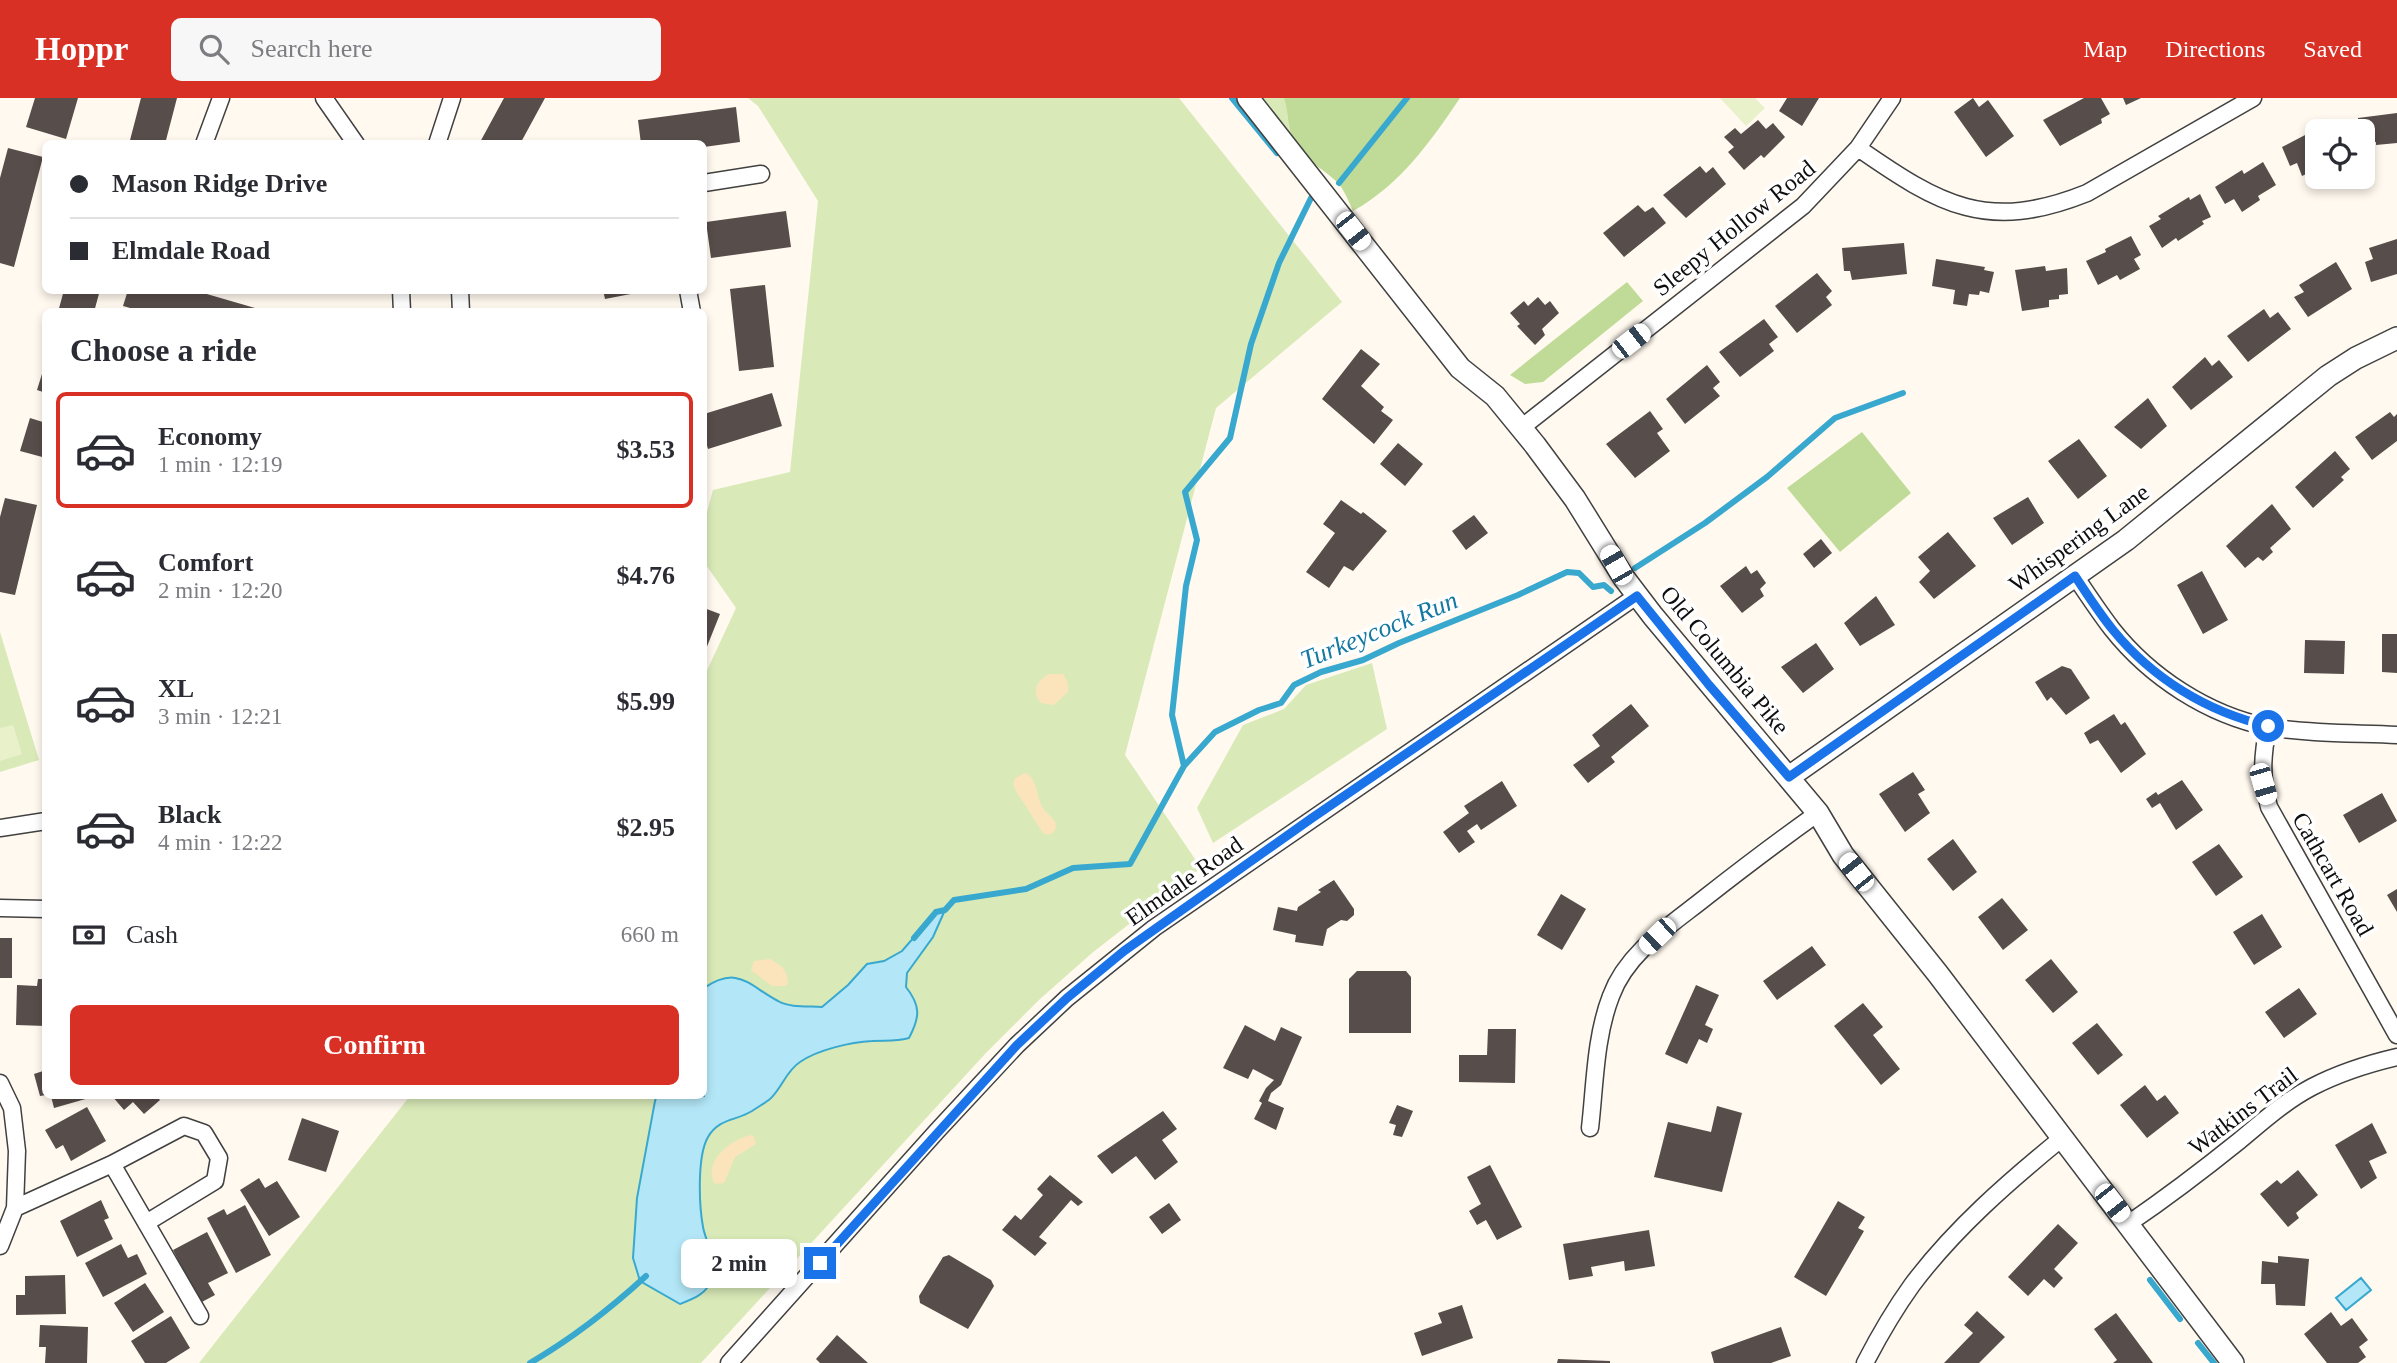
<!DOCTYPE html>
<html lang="en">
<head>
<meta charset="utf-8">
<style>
	:root { --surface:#fff; --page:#f7f7f7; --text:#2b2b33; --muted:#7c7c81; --line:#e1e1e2; --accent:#d93025 }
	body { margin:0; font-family:Georgia,serif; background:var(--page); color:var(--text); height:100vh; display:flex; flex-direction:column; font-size:26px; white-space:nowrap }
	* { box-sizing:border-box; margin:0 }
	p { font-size:23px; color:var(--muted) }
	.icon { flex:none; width:38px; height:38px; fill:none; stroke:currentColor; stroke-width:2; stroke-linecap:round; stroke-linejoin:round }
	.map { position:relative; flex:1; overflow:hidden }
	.details { position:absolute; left:42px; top:210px; width:665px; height:791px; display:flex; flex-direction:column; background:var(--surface); border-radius:10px; box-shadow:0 4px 10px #0003 }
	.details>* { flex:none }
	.guide { position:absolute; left:42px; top:42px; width:665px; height:154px; border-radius:10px; box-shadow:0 4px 10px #0003; display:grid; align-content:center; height:154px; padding:0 28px; background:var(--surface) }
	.tools { position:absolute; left:2305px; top:21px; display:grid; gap:14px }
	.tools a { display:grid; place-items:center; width:70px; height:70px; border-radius:10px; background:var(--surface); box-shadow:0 4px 10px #0003; font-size:35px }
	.end { position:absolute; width:32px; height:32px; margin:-16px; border:9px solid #1a73e8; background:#fff; box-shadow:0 0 0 4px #fff }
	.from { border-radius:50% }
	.bubble { position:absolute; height:49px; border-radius:10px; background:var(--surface); box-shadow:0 4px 10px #0003; font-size:23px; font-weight:800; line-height:49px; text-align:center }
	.car { position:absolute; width:21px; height:42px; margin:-21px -10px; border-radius:9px; box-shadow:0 0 5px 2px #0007; background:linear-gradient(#fff 24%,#345 0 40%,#fff 0 76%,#345 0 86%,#fff 0) }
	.guide b { display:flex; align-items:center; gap:24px; height:66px; font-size:26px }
	.guide b+b { border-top:2px solid var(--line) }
	.guide i { width:18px; height:18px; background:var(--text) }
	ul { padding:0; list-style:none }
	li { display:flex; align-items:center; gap:21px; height:116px; margin:0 14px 10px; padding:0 14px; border:4px solid transparent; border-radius:10px }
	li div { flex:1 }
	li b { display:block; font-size:26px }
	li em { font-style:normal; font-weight:800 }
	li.on { border-color:var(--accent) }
	li>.icon { width:63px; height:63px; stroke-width:1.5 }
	h2 { padding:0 28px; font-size:32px; line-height:84px }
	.pay { display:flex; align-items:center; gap:18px; height:77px; padding:0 28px; font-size:26px }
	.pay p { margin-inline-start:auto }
	.primary-button { display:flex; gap:14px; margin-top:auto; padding:14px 28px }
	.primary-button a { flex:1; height:80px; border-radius:10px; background:var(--accent); color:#fff; font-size:28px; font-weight:800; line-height:80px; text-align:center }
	header { display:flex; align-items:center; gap:42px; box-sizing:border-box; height:98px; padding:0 35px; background:var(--accent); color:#fff }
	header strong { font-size:33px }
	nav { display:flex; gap:38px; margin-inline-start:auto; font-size:24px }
	.search { width:490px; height:63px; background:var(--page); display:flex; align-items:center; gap:18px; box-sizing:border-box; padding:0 24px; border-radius:10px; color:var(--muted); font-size:26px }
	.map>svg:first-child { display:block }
</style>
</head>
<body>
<header>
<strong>Hoppr</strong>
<div class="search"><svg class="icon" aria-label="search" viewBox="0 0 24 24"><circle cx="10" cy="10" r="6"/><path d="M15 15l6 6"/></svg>Search here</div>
<nav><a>Map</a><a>Directions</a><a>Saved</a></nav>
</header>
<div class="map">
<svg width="2397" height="1265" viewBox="0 0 2397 1265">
	<rect width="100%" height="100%" fill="#fff9ef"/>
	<path fill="#d9eab8" d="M748 0H1179L1342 204 1216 310 1125 657 1201 770 1092 855 1040 901 985 956 701 1265H199L410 998H704V579L736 510 704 464V425L713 392 790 374 818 103 758 8Z
		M1261 0H1339L1294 42Z
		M0 534 39 662 0 674Z
		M1372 565 1387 631 1213 745 1197 710 1243 627 1284 611 1306 587Z"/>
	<path fill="#bfdb97" d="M1284 0H1460C1431 43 1400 87 1353 113 1349 104 1344 91 1337 84 1321 69 1305 63 1294 42 1287 29 1289 14 1284 0Z
		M1627 184 1643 203 1543 284 1525 286 1510 277Z
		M1862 334 1911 395 1840 454 1787 390Z"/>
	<path fill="#fbe4bb" d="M1048 576H1063L1068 585V594L1054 607 1041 605C1031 593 1037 584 1048 576Z
		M1025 675C1038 680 1036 699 1043 710 1047 717 1057 721 1056 729 1055 734 1052 735 1048 737L1043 735 1016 693 1013 686 1015 680Z
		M769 861C780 865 788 873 788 885L786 888H772L751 872 754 863Z
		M753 1037 756 1046 735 1059 724 1085 715 1086C701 1064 733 1039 753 1037Z"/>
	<path fill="#e9f1ca" d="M1720 0H1755L1765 10 1746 28Z
		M13 627 22 656 0 663V630Z"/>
	<path fill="#b3e7f7" stroke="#39a8cf" stroke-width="2" d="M945 812 933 839 907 875 906 889C921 908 920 919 909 940 894 944 886 942 872 943 851 944 817 952 800 964 786 973 782 990 770 1001 765 1005 758 1009 752 1013 736 1023 719 1020 708 1039 697 1058 699 1107 703 1129 706 1145 718 1163 712 1181 707 1196 693 1201 680 1206L640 1183 633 1160 637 1100 655 1003 657 998H704V890C738 867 748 887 778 903 790 910 808 908 822 909L848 887 867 866 884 863 902 853 936 814Z
		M2361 1180 2371 1192 2346 1212 2336 1200Z"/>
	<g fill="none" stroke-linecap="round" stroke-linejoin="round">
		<path stroke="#39a8cf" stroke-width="6" d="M1232 0 1277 55
			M1339 85 1407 0
			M1635 470 1705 425 1767 379 1835 320 1903 295
			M1184 668 1172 617 1186 488 1197 442 1185 394 1230 340 1251 246 1279 165 1311 100
			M914 840 936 814 945 812 954 802 1026 791 1073 770 1130 766 1184 668 1215 634 1259 612 1281 605 1294 587 1321 574 1363 562 1399 545 1518 497 1567 474 1579 475 1593 489 1604 487 1611 493
			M2150 1182 2180 1221
			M2198 1245 2214 1265
			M530 1265C573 1240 610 1211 646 1178"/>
	</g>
	<path fill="#574d4a" d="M35 0H78L66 41 26 29Z
		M141 0H177L165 46H129Z
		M504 0H545L520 46H479Z
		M1787 0H1819L1802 28 1779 13Z
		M1973 0 1979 9 1988 2 2014 38 1986 59 1954 14Z
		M2084 0H2101L2110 16 2101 21 2102 25 2060 48 2043 22Z
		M2123 0H2141L2126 7Z
		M736 9 740 44 704 49V46H641L638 22Z
		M2397 15V45L2376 47V44L2362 45V33H2358V20Z
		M1758 22 1766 31 1773 25 1785 39 1764 60 1761 57 1744 72 1728 54 1734 49 1724 39 1735 30 1741 36Z
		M2307 36 2310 40 2317 36V71L2302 78 2297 65 2290 68 2282 49Z
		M8 50 43 59 14 169 0 165V80Z
		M2263 64 2276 87 2258 98 2260 102 2242 114 2234 101 2225 106 2215 89 2242 72 2244 76Z
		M1700 68 1706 75 1713 69 1726 86 1686 120 1663 97Z
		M2200 96 2211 119 2202 123 2204 126 2178 143 2176 140 2162 150 2149 128 2161 121 2158 118 2189 99 2190 102Z
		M1638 107 1645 114 1653 109 1666 125 1624 159 1603 135Z
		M786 113 791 149 711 160 706 124Z
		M2131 138 2141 157 2134 161 2140 171 2120 182 2117 177 2098 187 2086 163 2106 154 2105 151Z
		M2397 141V176L2371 184 2365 164 2373 161 2369 150Z
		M1904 145 1907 176 1852 182 1850 173H1844L1842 150Z
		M1936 161 1985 169 1984 172 1994 174 1989 195 1980 193 1979 197 1969 196 1967 208 1953 206 1955 192 1932 188Z
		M2336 164 2352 191 2308 219 2294 199 2304 194 2299 187Z
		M2045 168 2046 173 2067 170 2068 196 2059 197V201L2049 202V209L2022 213 2015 172Z
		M1817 175 1832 193 1826 199 1832 207 1797 235 1775 208Z
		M765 187 774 269 739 273 730 191Z
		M64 192H100L94 214H58Z
		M128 192H193L255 210 254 214H144L123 208Z
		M603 192H640L641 194 605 201Z
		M1538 199 1545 207 1550 203 1559 215 1542 231 1545 237 1535 247 1517 228 1520 226 1510 215 1524 203 1528 208Z
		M2264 211 2270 220 2278 214 2291 231 2248 264 2227 238Z
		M1764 221 1778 239 1769 246 1774 253 1740 279 1719 254Z
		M1361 251 1380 266 1361 288 1384 309 1381 313 1393 322 1374 346 1322 301Z
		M2205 259 2212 268 2219 262 2233 279 2191 312 2172 289Z
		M46 263V295L37 292Z
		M1707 267 1720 284 1713 290 1720 298 1685 326 1666 301Z
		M772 295 782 328 708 351 704 338V316Z
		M2148 300 2167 328 2141 351 2114 329Z
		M1650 313 1663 331 1657 335 1670 353 1635 380 1606 346Z
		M2390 314 2394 319 2397 316V343L2372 362 2355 339Z
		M30 320 46 325V360L20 353Z
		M2079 341 2107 378 2078 401 2048 363Z
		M1398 345 1423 366 1405 388 1380 366Z
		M2335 353 2350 371 2341 379 2344 382 2313 410 2295 389Z
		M2028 399 2044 425 2012 447 1993 420Z
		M5 400 37 407 15 497 0 494V419Z
		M1341 402 1361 416 1363 414 1387 433 1353 473 1344 468 1329 490 1306 474 1335 435 1323 426Z
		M2272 406 2291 431 2270 450 2273 454 2263 463 2258 459 2245 470 2226 448Z
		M1474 417 1488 435 1466 452 1452 433Z
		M1948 434 1976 468 1934 501 1919 484 1930 473 1918 459Z
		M1821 441 1832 455 1814 470 1803 456Z
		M1746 468 1751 476 1757 472 1766 485 1760 491 1764 498 1742 515 1720 488Z
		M2202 473 2228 522 2203 536 2177 487Z
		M1876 498 1895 527 1860 548 1844 525Z
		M704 510 720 516 704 556Z
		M2382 536H2397V575L2382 574Z
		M2305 542 2345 543 2344 576 2304 575Z
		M1816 545 1834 571 1803 595 1781 569Z
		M2062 568 2071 571 2090 600 2066 617 2051 599 2047 603 2035 584Z
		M1631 606 1649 628 1611 659 1615 664 1588 685 1573 667 1600 648 1592 637Z
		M2114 616 2121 627 2125 624 2146 656 2121 675 2098 642 2090 646 2084 635Z
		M1913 674 1925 692 1918 696 1930 715 1905 734 1879 696Z
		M2182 682 2203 712 2176 732 2160 705 2152 710 2146 701 2156 694 2158 697Z
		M1502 683 1517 708 1481 732 1477 726 1467 733 1475 744 1459 755 1443 734 1469 715 1464 708Z
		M2382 695 2397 723 2359 745 2343 717Z
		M1953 741 1977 774 1953 793 1927 761Z
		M2219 746 2243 779 2216 798 2192 764Z
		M1334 782 1354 811V817L1347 823 1341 822 1327 831 1323 848 1295 844 1296 837 1273 832 1278 809 1297 813 1298 809 1321 794 1318 792Z
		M2397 791V814L2387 797Z
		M1561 796 1586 811 1562 852 1537 837Z
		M2002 800 2028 832 2003 852 1978 819Z
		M2262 816 2282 849 2254 867 2233 834Z
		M0 840H12V880H0Z
		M1812 848 1826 867 1777 902 1763 883Z
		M2051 861 2078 894 2053 915 2025 882Z
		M1357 873H1406L1411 879V935H1349V881Z
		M38 881H46V928L16 927 17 887 37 888Z
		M1696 887 1719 897 1705 927 1713 931 1707 945 1699 941 1687 966 1665 956Z
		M2299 890 2317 916 2284 940 2265 914Z
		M1863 905 1883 929 1873 937 1900 971 1881 987 1834 928Z
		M2097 925 2123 957 2098 977 2072 945Z
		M1245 927 1275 943 1281 929 1302 939 1281 987 1271 995 1268 1003 1284 1010 1276 1032 1254 1021 1262 1005 1259 1003 1266 990 1274 982 1253 971 1248 981 1223 970Z
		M1488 931H1516L1515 985 1459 984V957H1487Z
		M46 972V997L40 998 34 976Z
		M2145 987 2157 1003 2165 997 2179 1015 2147 1040 2120 1007Z
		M51 998H96L54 1010Z
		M112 998H156L160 1002 144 1016 133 1004 124 1012Z
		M1397 1007 1413 1013 1402 1039 1393 1037 1396 1027 1389 1025Z
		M1717 1008 1742 1015 1722 1094 1654 1079 1668 1024 1711 1034Z
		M87 1009 106 1043 71 1063 63 1047 56 1051 45 1032Z
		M1163 1013 1177 1031 1162 1042 1178 1064 1155 1082 1136 1058 1112 1076 1097 1058Z
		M302 1020 339 1033 326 1074 288 1062Z
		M2372 1025 2387 1055 2369 1063 2377 1080 2361 1091 2335 1047Z
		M1490 1067 1522 1129 1497 1142 1486 1122 1477 1127 1469 1113 1481 1106 1467 1079Z
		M2298 1072 2318 1097 2296 1115 2299 1120 2288 1129 2260 1096 2277 1082 2281 1086Z
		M1050 1077 1083 1104 1078 1108 1071 1102 1039 1139 1047 1145 1035 1158 1002 1132 1015 1117 1021 1122 1043 1097 1037 1091Z
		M259 1080 265 1090 277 1083 300 1119 269 1138 240 1092Z
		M101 1102 109 1120 104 1122 113 1141 77 1159 60 1123Z
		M1838 1103 1865 1119 1858 1130 1864 1133 1826 1198 1794 1179Z
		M1169 1105 1181 1122 1162 1136 1149 1119Z
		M245 1107 271 1157 236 1175 207 1120 224 1111 227 1117Z
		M2058 1126 2078 1145 2054 1171 2063 1180 2054 1190 2044 1181 2028 1198 2008 1179Z
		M1649 1132 1655 1168 1625 1173 1624 1163 1591 1169 1593 1178 1569 1182 1563 1146Z
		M207 1134 228 1175 208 1185 215 1197 200 1205 173 1152Z
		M121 1146 128 1160 137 1156 147 1176 103 1199 85 1165Z
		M949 1157 991 1182 994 1188 968 1231 920 1205 919 1198 943 1159Z
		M2278 1158 2309 1161 2305 1208 2276 1207 2275 1186H2261L2262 1163 2278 1165Z
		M65 1177 66 1216 16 1217V1197H25V1178Z
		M145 1185 164 1214 133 1234 114 1205Z
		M1462 1207 1473 1240 1422 1258 1414 1235 1442 1225 1438 1215Z
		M1977 1213 2005 1239 1979 1265H1944L1973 1235 1964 1227Z
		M2331 1214 2341 1228 2352 1220 2368 1242 2359 1249 2366 1259 2358 1265H2327L2304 1236Z
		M2116 1215 2153 1265H2113L2117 1262 2094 1231Z
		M171 1218 190 1250 166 1265H145L131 1243Z
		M40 1227 88 1229 87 1265H45L46 1249H39Z
		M1781 1229 1791 1258 1771 1265H1714L1711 1254Z
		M837 1237 868 1265H820L816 1261Z
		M1558 1261 1610 1263V1265H1557Z"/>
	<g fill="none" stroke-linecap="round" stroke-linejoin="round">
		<g stroke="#414141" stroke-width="19">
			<path id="minor" d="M324 0 356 46
				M204 46 221 0
				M437 46 452 0
				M1858 50C1940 107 1987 135 2087 95L2253 0
				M704 85 761 76
				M401 192 402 214
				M460 192 461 214
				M688 192 692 214
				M1521 330 1803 108 1858 50 1892 0
				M2075 478C2087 496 2099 514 2112 531 2150 579 2208 617 2268 629 2310 636 2355 635 2397 637
				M2268 628C2262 660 2261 678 2269 709L2397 937
				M0 730 46 723
				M0 810 46 811
				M0 985 12 1010 17 1053 15 1110 0 1148
				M1590 1030C1595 987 1595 939 1611 898 1627 854 1671 827 1706 799 1743 770 1780 742 1818 715
				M112 1066 200 1218
				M15 1110 112 1066 184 1028 204 1035 219 1060 215 1083 146 1125
				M2128 1126C2166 1100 2203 1072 2239 1043 2262 1024 2285 1003 2312 989 2339 975 2367 966 2397 959
				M729 1265 937 1033 1017 947 1067 900 1154 830 1638 497
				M1865 1265C1879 1238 1894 1212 1912 1187 1954 1131 2008 1084 2062 1040"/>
		</g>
		<g stroke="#414141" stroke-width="24">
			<path id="tertiary" d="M1248 0 1460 270 1495 298 1535 347 1575 401 1624 480 1653 518 1818 715 1843 757 1938 876 2233 1265
				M1789 679 2126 442 2328 278 2356 260 2397 240"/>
		</g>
		<use href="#minor" stroke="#fff" stroke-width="16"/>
		<use href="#tertiary" stroke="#fff" stroke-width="21"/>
	</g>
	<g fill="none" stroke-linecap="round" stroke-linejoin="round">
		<path stroke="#1a73e8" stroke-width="9" d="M820 1165 1017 947 1067 900 1124 853 1312 720 1637 498 1709 587 1789 679 2075 478C2087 496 2099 515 2113 532 2152 580 2207 614 2268 628"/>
	</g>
	<g text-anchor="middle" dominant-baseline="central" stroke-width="7" stroke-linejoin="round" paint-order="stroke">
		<g font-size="24" fill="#0e0e0e" stroke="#fff">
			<text transform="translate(1734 130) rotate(-39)">Sleepy Hollow Road</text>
			<text transform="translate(2079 440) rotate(-36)">Whispering Lane</text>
			<text transform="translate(1725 562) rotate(50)">Old Columbia Pike</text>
			<text transform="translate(2333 776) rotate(60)">Cathcart Road</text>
			<text transform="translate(1184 783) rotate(-35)">Elmdale Road</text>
			<text transform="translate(2243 1013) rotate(-37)">Watkins Trail</text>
		</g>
		<g font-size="26" font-style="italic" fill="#1578a1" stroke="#fff">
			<text transform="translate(1379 532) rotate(-22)">Turkeycock Run</text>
		</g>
	</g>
</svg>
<div class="tools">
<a><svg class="icon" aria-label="locate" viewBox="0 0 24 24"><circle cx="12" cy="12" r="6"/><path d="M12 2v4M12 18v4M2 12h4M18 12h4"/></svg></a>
</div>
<i class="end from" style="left:2268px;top:628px"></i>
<i class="end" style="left:820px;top:1165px"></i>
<div class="bubble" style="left:681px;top:1141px;width:116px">2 min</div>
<i class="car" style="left:1353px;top:133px;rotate:142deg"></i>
<i class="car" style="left:1631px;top:243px;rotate:52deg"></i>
<i class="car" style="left:1616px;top:467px;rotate:330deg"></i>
<i class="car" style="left:2263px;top:686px;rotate:164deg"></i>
<i class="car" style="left:1856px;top:774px;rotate:322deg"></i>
<i class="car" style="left:1657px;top:838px;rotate:226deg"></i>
<i class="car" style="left:2112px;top:1105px;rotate:142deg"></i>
<div class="guide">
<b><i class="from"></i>Mason Ridge Drive</b>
<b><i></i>Elmdale Road</b>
</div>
<section class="details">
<h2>Choose a ride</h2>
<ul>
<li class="on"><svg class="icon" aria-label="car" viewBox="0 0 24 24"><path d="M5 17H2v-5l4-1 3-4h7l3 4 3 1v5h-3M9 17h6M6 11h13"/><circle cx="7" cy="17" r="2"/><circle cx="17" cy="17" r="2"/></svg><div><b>Economy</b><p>1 min · 12:19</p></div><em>$3.53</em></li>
<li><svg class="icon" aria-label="car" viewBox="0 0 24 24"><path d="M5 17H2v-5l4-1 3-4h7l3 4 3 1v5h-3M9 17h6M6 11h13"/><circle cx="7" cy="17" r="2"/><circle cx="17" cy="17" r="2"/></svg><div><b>Comfort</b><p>2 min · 12:20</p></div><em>$4.76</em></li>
<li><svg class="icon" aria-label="car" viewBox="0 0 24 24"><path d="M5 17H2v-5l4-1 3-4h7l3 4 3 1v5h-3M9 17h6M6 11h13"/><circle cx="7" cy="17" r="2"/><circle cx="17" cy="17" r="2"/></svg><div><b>XL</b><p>3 min · 12:21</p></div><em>$5.99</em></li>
<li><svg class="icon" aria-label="car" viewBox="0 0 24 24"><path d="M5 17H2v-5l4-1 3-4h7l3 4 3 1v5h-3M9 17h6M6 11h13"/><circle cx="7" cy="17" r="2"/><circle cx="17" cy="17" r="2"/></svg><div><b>Black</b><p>4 min · 12:22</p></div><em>$2.95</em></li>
</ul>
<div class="pay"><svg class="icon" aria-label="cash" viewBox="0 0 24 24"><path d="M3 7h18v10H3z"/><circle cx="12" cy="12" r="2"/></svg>Cash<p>660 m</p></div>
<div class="primary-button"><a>Confirm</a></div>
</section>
</div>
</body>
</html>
